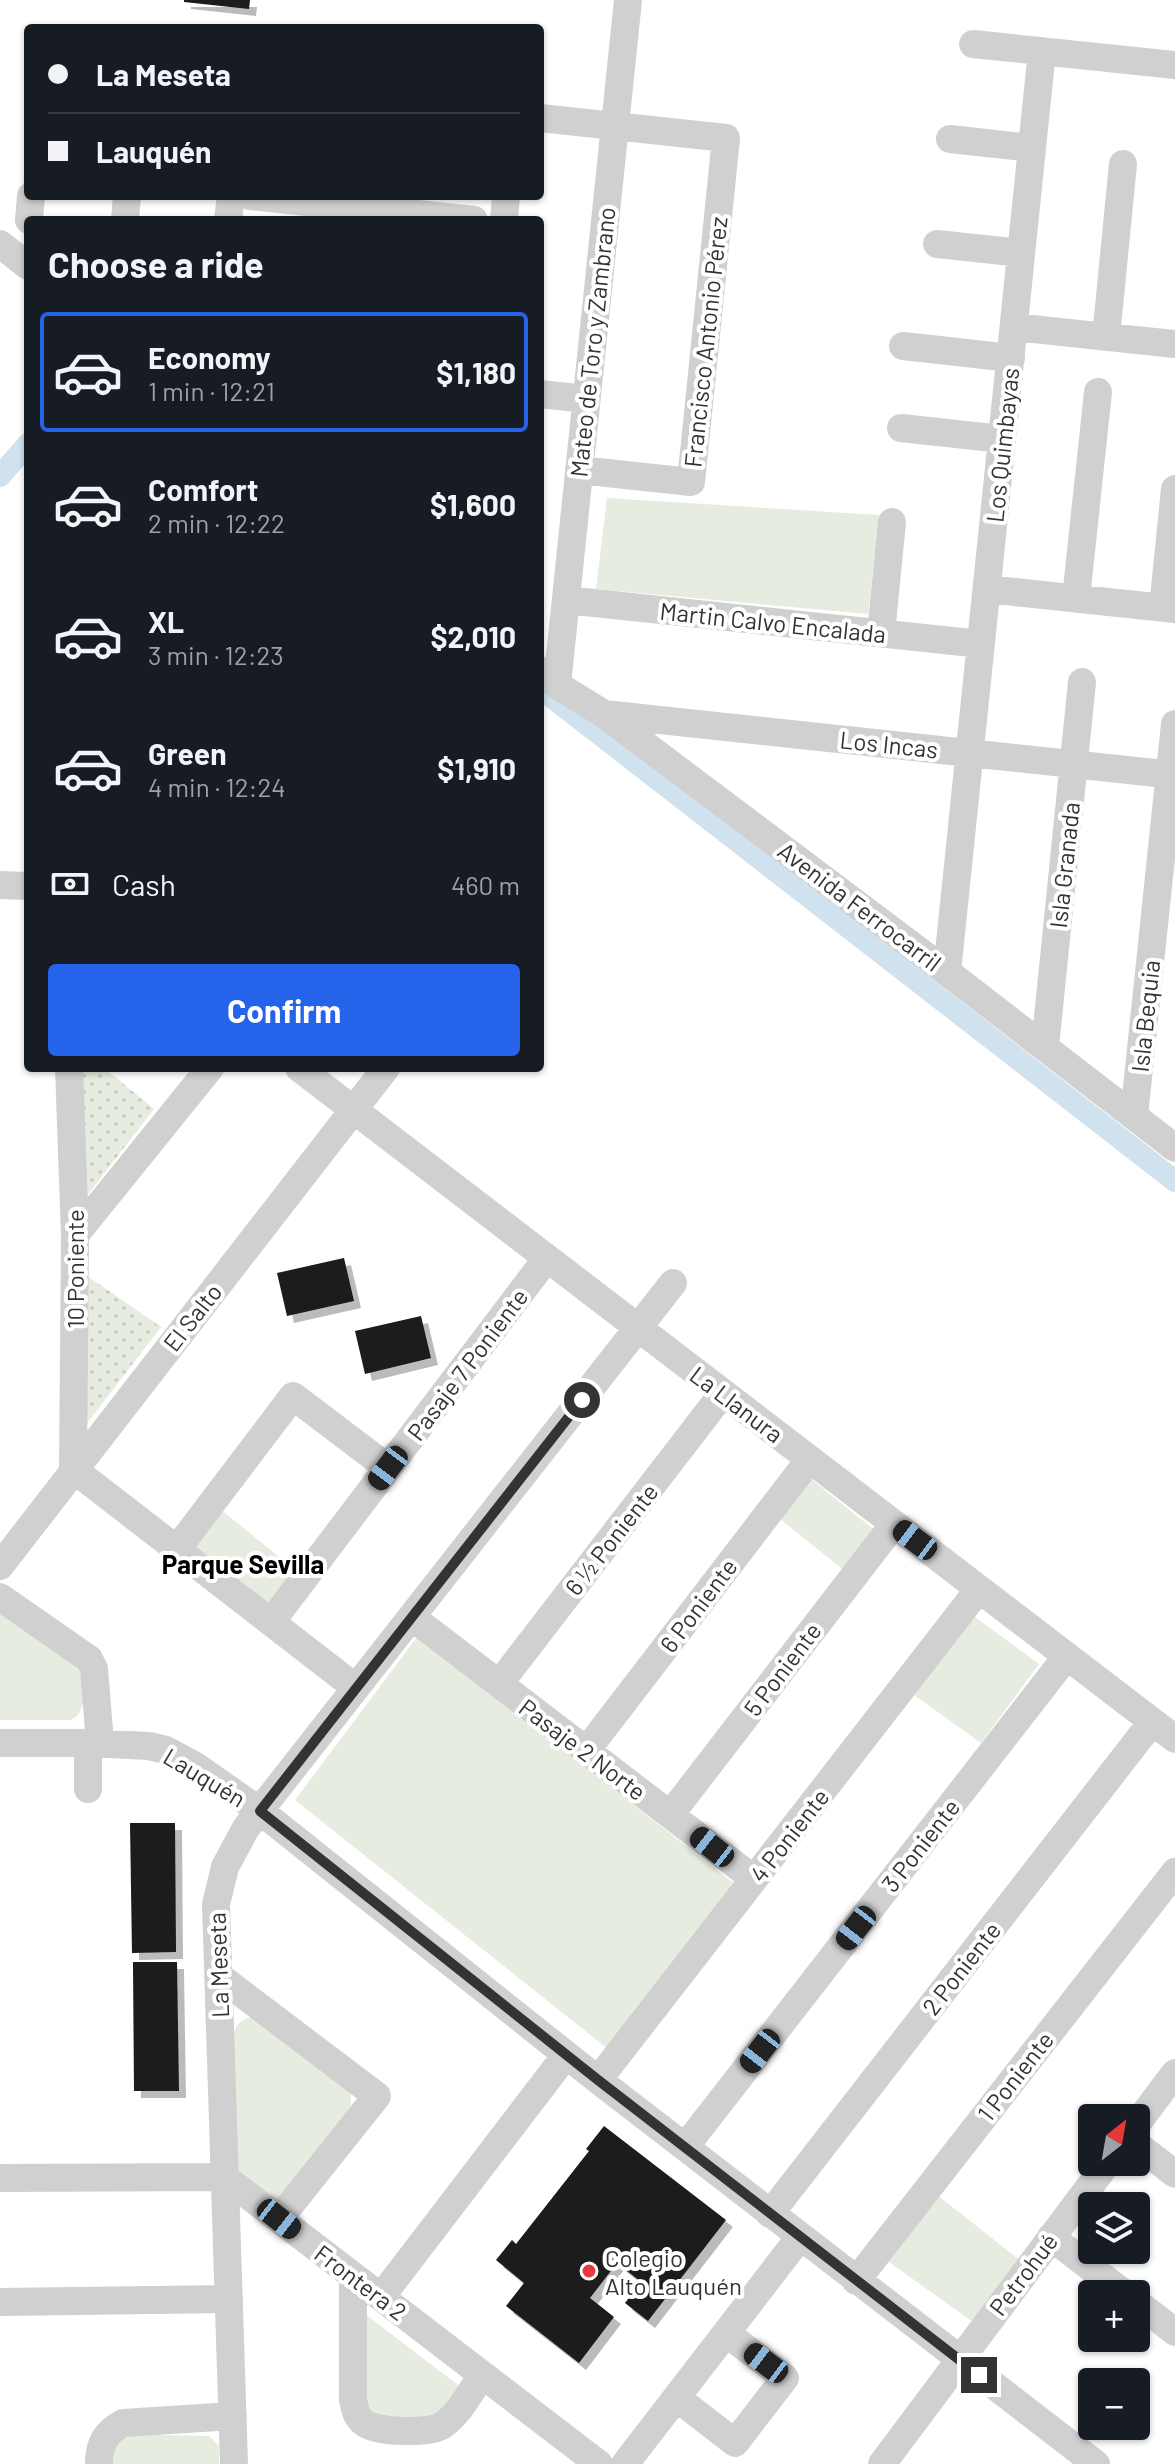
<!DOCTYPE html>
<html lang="en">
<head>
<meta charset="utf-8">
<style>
	:root { --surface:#171b24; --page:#242831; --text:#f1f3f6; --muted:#9ea1a6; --line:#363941; --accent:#2563eb }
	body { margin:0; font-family:Barlow,sans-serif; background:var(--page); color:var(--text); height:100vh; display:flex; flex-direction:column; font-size:30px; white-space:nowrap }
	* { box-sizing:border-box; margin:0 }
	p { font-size:26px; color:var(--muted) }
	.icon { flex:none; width:44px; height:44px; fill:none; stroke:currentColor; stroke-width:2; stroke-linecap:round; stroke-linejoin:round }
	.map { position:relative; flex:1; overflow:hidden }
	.drawer { position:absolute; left:24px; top:216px; width:520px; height:856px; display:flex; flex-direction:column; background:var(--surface); border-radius:8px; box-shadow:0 2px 6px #0004 }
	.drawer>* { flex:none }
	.guide { position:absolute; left:24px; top:24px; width:520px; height:176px; border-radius:8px; box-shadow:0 2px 6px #0004; display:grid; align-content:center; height:176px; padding:0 24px; background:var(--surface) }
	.needle { width:52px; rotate:31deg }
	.tools { position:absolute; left:1078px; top:2104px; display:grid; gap:16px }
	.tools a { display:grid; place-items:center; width:72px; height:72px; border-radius:8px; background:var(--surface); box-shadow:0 2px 6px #0004; font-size:40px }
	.end { position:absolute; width:36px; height:36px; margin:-18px; border:10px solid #333; background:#fff; box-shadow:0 0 0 4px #fff }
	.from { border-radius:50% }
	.car { position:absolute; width:24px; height:48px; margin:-24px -12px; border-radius:10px; box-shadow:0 0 6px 2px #0007; background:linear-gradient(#222 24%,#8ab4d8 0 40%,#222 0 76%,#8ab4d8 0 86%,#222 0) }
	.guide b { display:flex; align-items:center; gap:28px; height:76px; font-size:30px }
	.guide b+b { border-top:2px solid var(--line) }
	.guide i { width:20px; height:20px; background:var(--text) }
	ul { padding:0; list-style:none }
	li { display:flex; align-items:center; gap:24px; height:120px; margin:0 16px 12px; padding:0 8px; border:4px solid transparent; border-radius:8px }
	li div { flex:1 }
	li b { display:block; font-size:30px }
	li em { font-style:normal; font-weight:700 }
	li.current { border-color:var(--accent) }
	li>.icon { width:72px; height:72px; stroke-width:1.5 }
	h2 { padding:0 24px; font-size:36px; line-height:96px }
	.pay { display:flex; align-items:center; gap:20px; height:88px; padding:0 24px; font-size:30px }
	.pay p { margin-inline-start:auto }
	.cta { display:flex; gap:16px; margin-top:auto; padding:16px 24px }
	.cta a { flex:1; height:92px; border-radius:8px; background:var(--accent); color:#fff; font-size:32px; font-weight:700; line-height:92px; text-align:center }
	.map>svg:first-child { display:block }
</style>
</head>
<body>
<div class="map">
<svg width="1175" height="2464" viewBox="0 0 1175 2464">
	<defs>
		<pattern id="grass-dots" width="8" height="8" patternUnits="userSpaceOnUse" patternTransform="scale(2)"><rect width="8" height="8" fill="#e6ecdf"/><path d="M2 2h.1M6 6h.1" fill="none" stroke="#c6cbc0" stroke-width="1.8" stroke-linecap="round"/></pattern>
		<filter id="shadow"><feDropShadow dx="7" dy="7" stdDeviation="0" flood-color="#0004"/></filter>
	</defs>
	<rect width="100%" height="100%" fill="#fff"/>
	<path fill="url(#grass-dots)" d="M79 1068H104L154 1109 79 1206Z
		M83 1273 161 1327 85 1426Z"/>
	<path fill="#e6ecdf" d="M607 498 879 515 868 614 596 589Z
		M811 1479 877 1532 846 1572 779 1518Z
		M220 1509 297 1571 264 1608 189 1548Z
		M0 1609 78 1667C85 1682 88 1713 71 1720H0Z
		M968 1612 1039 1664 981 1743 910 1692Z
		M417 1637 735 1884 608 2049 295 1800Z
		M254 2017 351 2092V2106L283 2196 274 2200 234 2167 233 2035C236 2024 242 2018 254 2017Z
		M936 2194 1022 2262 973 2322 889 2262Z
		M361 2311 462 2388 441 2418 367 2417Z
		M121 2434 209 2436 219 2446V2464H110V2449Z"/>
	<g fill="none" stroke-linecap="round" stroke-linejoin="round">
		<path stroke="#cfe2ee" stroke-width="22" d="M0 476 28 444
			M540 688 1175 1181"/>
	</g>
	<path fill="#1a1a1a" filter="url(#shadow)" d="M184 0H250L249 9 184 2Z
		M344 1258 354 1301 287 1316 277 1273Z
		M421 1316 431 1358 365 1374 355 1331Z
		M130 1823H175L176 1952 132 1953Z
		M133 1962H177L179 2091H134Z
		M604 2126 726 2220 648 2321 625 2303 641 2282 617 2263 590 2298 614 2317 579 2363 506 2306 524 2283 496 2260 512 2240 516 2244 589 2151 586 2149Z"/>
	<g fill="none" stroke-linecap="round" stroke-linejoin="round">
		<path stroke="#d0d0d0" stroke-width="28" d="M973 44 1175 65
			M540 118 726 138 691 482 579 470
			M950 139 1032 148
			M250 196 474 220
			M29 220 31 196
			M125 220 127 196
			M228 220 231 196
			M504 220 506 196
			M0 244 28 266
			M937 244 1021 253
			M1014 327 1175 344
			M1106 337 1123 164
			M903 346 1011 358
			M540 394 586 399
			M901 428 1002 439
			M987 589 1175 609
			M1076 598 1098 392
			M566 600 981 644
			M1163 608 1175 489
			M881 633 892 522
			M540 670 557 685 604 714 947 972 1175 1148
			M557 685 628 0
			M604 714 1175 775
			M0 885 28 886
			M947 972 1042 51
			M1045 1047 1082 682
			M69 1068 75 1235 73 1469 356 1688
			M299 1068 1175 1739
			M1134 1116 1175 724
			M75 1235 210 1068
			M177 1549 293 1396 388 1468
			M0 1566 386 1068
			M0 1597 89 1659 94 1669 100 1743
			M413 1618 754 1879
			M271 1622 547 1258
			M499 1684 723 1393
			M0 1743H88L149 1746 166 1750 194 1765 260 1811 598 2080 1096 2464
			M88 1743V1789
			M586 1751 810 1459
			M670 1815 894 1524
			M220 1977 377 2096 279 2219
			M598 2080 979 1589
			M1136 2125 1175 2073
			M1136 2144 1175 2174
			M685 2147 1067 1656
			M0 2178 224 2177 599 2464
			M770 2214 1152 1722
			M1051 2237 1125 2294
			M353 2276V2400C355 2409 356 2416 363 2422 376 2433 430 2434 443 2425 460 2413 471 2391 482 2375
			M856 2281 1175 1872
			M381 2297 566 2055
			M0 2302 229 2299
			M1136 2302 1175 2332
			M677 2398 735 2443 785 2378 726 2333
			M99 2464C99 2444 105 2433 123 2423L233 2416
			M234 2464 216 1904 225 1867 246 1828 673 1283
			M625 2464 800 2237
			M882 2464 1108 2162"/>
	</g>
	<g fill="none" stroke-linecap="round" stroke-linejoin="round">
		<path stroke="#333" stroke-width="10" d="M582 1400 260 1811 598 2080 979 2375"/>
	</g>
	<circle fill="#e63946" stroke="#fff" stroke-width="3" cx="589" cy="2271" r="8"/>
	<g text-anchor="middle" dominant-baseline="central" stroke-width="8" stroke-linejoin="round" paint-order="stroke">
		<g font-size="24" fill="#333" stroke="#fff">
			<text transform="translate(592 342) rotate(-84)">Mateo de Toro y Zambrano</text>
			<text transform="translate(705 342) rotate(-84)">Francisco Antonio Pérez</text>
			<text transform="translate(1002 445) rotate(-84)">Los Quimbayas</text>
			<text transform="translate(773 622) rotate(6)">Martin Calvo Encalada</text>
			<text transform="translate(889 744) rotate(6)">Los Incas</text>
			<text transform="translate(1064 865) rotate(-84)">Isla Granada</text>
			<text transform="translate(860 906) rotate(37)">Avenida Ferrocarril</text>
			<text transform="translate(1145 1016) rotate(-84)">Isla Bequia</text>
			<text transform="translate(74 1269) rotate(-90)">10 Poniente</text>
			<text transform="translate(192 1317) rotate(-52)">El Salto</text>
			<text transform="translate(467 1364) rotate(-53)">Pasaje 7 Poniente</text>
			<text transform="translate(737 1404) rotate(37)">La Llanura</text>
			<text transform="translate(611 1539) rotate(-52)">6 ½ Poniente</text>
			<text transform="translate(698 1605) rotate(-53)">6 Poniente</text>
			<text transform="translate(782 1669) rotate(-53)">5 Poniente</text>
			<text transform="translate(583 1749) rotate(37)">Pasaje 2 Norte</text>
			<text transform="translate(205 1777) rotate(31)">Lauquén</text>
			<text transform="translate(789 1835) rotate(-52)">4 Poniente</text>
			<text transform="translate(920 1845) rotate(-52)">3 Poniente</text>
			<text transform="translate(218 1965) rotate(-92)">La Meseta</text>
			<text transform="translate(961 1968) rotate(-52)">2 Poniente</text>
			<text transform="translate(1015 2076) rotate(-52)">1 Poniente</text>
			<text transform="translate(1023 2274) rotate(-53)">Petrohué</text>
			<text transform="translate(361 2282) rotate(37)">Frontera 2</text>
		</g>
		<g font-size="24" fill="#333" stroke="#fff" text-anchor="start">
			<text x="605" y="2257">Colegio<tspan x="605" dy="28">Alto Lauquén</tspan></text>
		</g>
		<g font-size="26" font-weight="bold" fill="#000" stroke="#fff">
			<text x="243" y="1563">Parque Sevilla</text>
		</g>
	</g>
</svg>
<div class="tools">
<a><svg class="needle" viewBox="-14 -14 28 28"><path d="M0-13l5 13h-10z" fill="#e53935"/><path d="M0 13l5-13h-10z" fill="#9ea1a6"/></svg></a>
<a><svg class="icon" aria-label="layers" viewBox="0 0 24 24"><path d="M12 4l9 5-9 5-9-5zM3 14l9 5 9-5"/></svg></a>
<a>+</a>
<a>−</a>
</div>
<i class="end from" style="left:582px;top:1400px"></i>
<i class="end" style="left:979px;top:2375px"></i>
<i class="car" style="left:388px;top:1468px;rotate:217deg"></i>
<i class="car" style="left:915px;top:1540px;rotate:307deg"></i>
<i class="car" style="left:712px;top:1847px;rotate:308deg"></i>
<i class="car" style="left:856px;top:1928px;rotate:218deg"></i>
<i class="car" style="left:760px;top:2051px;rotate:218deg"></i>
<i class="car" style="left:279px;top:2219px;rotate:128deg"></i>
<i class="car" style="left:766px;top:2363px;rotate:307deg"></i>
<div class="guide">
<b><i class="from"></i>La Meseta</b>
<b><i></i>Lauquén</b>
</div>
<section class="drawer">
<h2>Choose a ride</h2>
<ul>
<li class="current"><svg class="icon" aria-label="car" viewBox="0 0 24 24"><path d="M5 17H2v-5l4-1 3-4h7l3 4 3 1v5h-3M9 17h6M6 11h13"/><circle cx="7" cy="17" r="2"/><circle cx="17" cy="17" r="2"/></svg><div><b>Economy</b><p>1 min · 12:21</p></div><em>$1,180</em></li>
<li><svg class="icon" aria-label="car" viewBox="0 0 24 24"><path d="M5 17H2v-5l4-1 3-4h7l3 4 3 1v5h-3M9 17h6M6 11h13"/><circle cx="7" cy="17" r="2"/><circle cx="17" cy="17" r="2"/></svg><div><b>Comfort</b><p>2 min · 12:22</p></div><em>$1,600</em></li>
<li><svg class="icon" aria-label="car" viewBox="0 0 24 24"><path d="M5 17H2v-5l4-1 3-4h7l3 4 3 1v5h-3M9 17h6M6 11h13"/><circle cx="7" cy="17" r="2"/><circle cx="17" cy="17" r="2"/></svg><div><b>XL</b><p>3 min · 12:23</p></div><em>$2,010</em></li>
<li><svg class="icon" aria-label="car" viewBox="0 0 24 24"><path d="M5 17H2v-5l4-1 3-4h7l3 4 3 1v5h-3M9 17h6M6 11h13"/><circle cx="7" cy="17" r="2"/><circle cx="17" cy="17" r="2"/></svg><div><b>Green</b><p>4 min · 12:24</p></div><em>$1,910</em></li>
</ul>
<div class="pay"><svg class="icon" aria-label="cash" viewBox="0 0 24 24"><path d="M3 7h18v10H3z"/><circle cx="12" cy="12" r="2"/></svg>Cash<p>460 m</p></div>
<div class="cta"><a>Confirm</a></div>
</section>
</div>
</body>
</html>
